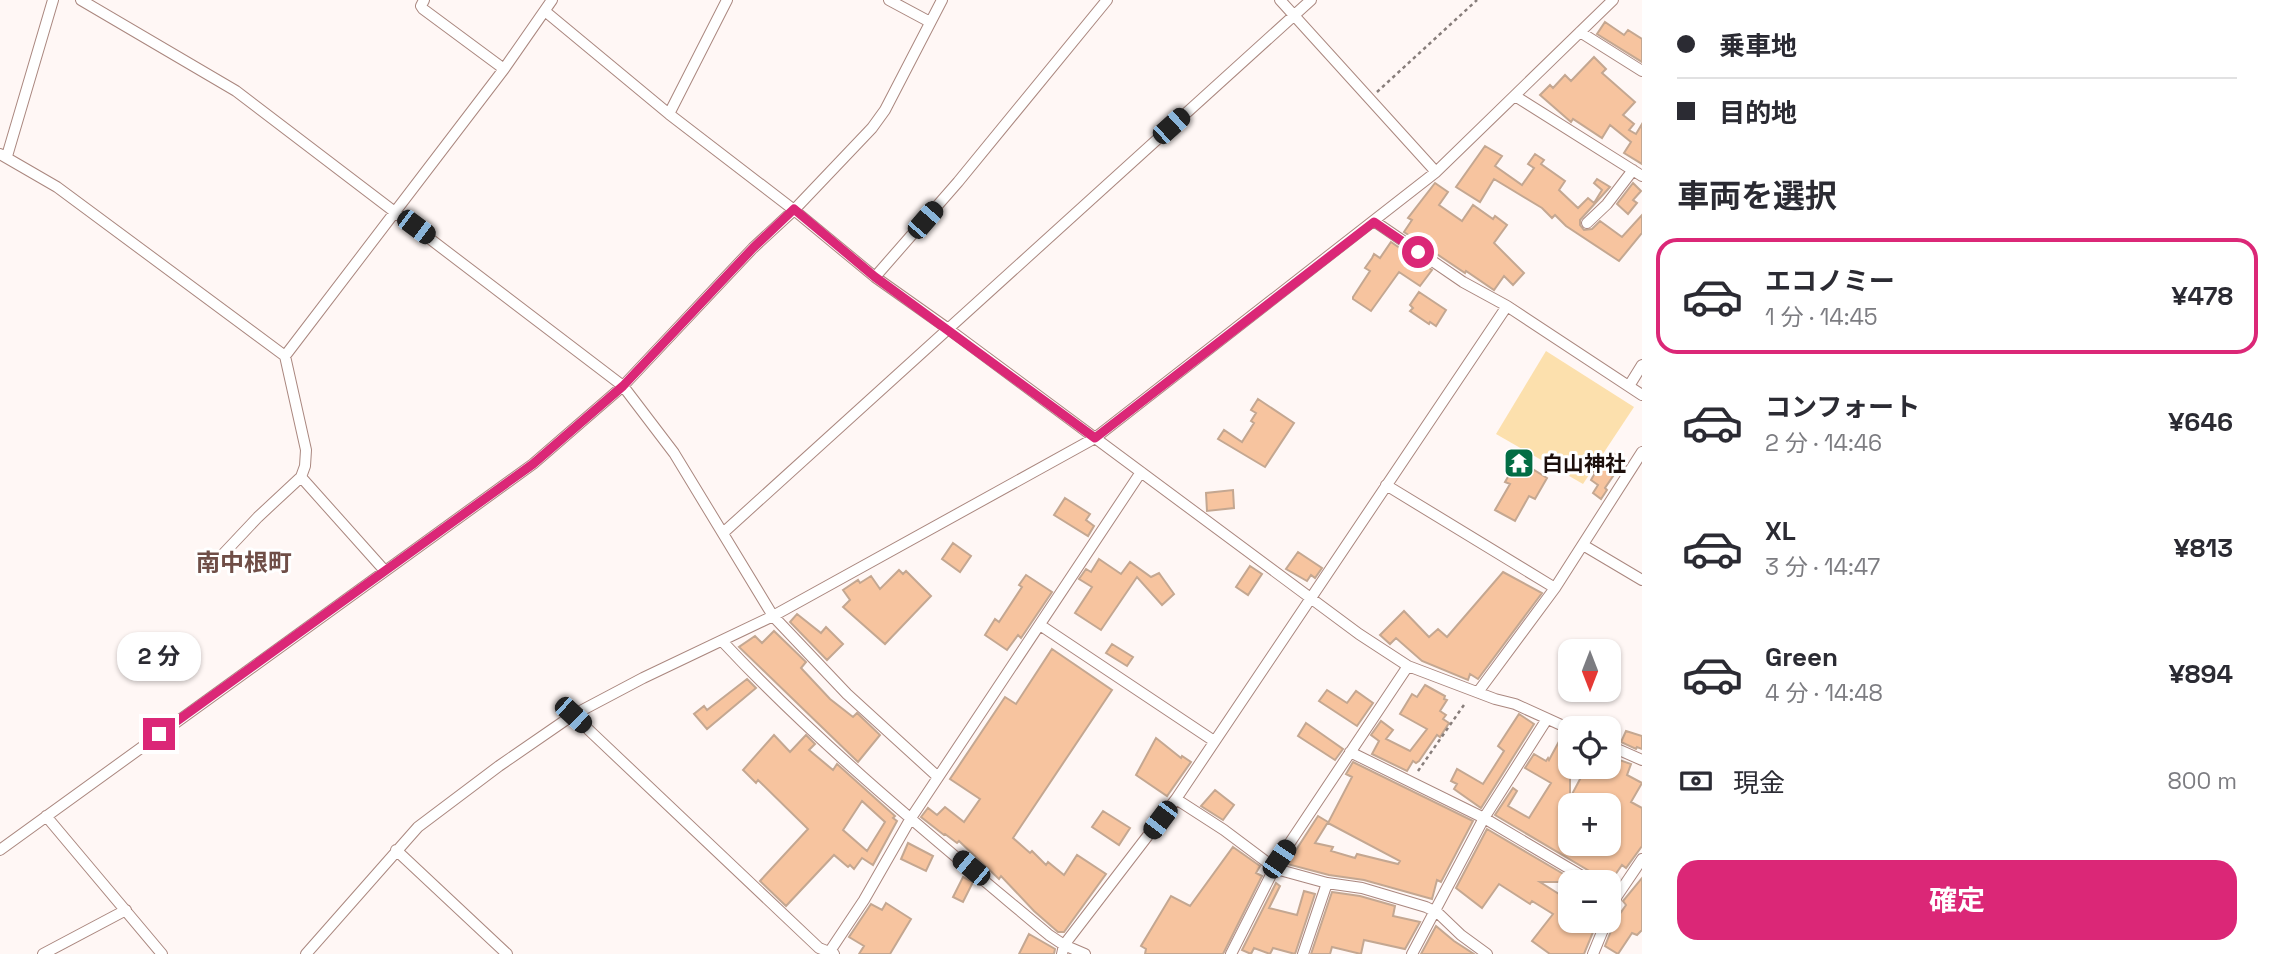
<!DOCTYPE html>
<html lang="ja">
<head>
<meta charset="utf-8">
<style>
	:root { --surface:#fff; --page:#f7f7f7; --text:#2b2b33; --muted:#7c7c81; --line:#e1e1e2; --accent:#db2777 }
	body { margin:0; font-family:"Space Grotesk","Noto Sans JP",sans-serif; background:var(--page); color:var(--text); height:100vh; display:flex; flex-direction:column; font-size:26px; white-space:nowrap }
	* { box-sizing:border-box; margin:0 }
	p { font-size:23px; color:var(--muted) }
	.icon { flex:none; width:38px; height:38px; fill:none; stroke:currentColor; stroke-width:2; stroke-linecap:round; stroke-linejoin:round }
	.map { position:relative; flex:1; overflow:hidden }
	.sheet { display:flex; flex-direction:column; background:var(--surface); width:630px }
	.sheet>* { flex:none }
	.hud { display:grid; align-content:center; height:154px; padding:0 35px; background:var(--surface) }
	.needle { width:46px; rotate:180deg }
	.tools { position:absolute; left:1558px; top:639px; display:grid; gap:14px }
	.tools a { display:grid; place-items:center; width:63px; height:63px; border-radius:14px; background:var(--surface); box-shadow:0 2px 5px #0004; font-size:35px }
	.end { position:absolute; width:32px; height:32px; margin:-16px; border:9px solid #db2777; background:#fff; box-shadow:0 0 0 4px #fff }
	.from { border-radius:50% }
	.bubble { position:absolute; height:49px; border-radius:21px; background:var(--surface); box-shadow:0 2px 5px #0004; font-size:23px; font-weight:700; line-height:49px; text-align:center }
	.car { position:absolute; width:21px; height:42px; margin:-21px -10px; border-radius:9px; box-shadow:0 0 5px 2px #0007; background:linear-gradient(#222 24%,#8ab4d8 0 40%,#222 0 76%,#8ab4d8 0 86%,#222 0) }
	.hud b { display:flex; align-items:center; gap:24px; height:66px; font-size:26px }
	.hud b+b { border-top:2px solid var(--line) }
	.hud i { width:18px; height:18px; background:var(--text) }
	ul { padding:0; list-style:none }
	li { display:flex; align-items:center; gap:21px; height:116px; margin:0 14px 10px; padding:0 21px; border:4px solid transparent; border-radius:21px }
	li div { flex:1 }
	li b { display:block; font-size:26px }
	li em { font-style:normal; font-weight:700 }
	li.on { border-color:var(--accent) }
	li>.icon { width:63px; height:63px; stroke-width:1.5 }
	h2 { padding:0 35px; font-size:32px; line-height:84px }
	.pay { display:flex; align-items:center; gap:18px; height:77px; padding:0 35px; font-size:26px }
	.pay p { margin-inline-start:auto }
	.primary-button { display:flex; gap:14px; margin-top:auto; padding:14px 35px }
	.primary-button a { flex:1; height:80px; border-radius:21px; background:var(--accent); color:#fff; font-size:28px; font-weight:700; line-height:80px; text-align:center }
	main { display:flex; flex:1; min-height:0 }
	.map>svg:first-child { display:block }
</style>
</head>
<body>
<main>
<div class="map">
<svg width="1642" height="954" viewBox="0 0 1642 954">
	<rect width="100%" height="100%" fill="#fff7f5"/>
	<path fill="#fce0ad" d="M1546 351 1634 407 1583 484 1496 434Z"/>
	<path fill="#f7c49f" stroke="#c4a791" stroke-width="2" fill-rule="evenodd" d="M1605 22 1624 35 1628 30 1642 39V62L1597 34Z
		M1594 57 1606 69 1602 73 1635 102 1623 115 1634 124 1629 130 1636 134 1642 124V164L1624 153 1631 142 1610 125 1602 138 1573 119 1571 122 1540 95 1550 85 1553 88 1565 75 1571 81Z
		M1485 146 1502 156 1495 166 1522 185 1534 168 1528 164 1535 154 1544 160 1541 164 1565 181 1559 190 1578 208 1588 198 1594 203 1602 190 1594 183 1597 179 1610 187 1580 220V225L1584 230 1592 229 1600 221 1622 237 1642 215V233L1619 261 1566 226 1555 215 1552 218 1542 208 1494 179 1480 202 1456 187Z
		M1435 183 1448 192 1439 205 1462 221 1473 205 1493 219 1495 216 1507 225 1494 243 1524 273 1513 285 1504 276 1494 290 1466 271 1465 273 1404 232 1412 220 1408 218Z
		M1633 183 1641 191 1633 200 1637 203 1628 214 1617 204Z
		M1391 242 1432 270 1420 286 1399 272 1371 311 1353 299V297L1370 271 1365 268 1372 258 1374 254 1380 258Z
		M1419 292 1446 310 1436 326 1430 322 1429 324 1410 311 1413 308 1410 305Z
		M1258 399 1294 423 1265 467 1218 439 1224 430 1242 442 1254 423 1251 421 1256 413 1251 410Z
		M1610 451 1624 460 1605 488 1607 490 1601 499 1593 493 1598 485 1591 480 1595 473 1593 471Z
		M1518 460 1547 478 1535 499 1529 496 1515 521 1495 510 1510 484 1505 482Z
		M1233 490 1234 508 1207 511 1206 493Z
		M1065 498 1090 514 1086 520 1094 526 1088 536 1054 515Z
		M953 543 971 556 960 572 942 559Z
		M1298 552 1322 568 1315 578 1311 575 1307 581 1286 569Z
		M1099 559 1121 574 1130 562 1151 577 1159 573 1174 594 1162 605 1137 577 1101 630 1075 613 1092 587 1079 579 1086 569 1091 572Z
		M1250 566 1262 574 1248 595 1236 587Z
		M899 570 903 574 906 571 931 596 885 644 843 607 850 600 843 590 858 580 860 583 871 576 880 589Z
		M1503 572 1542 593 1478 679 1470 674 1468 680 1422 661 1396 638 1390 644 1380 635 1404 611 1429 637 1438 629 1447 637Z
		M1026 575 1052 592 1021 638 1018 635 1007 650 985 635 995 619 999 622 1022 587 1019 585Z
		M797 614 821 633 826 627 843 644 827 660 790 622Z
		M774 631 806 662 801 668 830 699 853 717 857 713 880 735 858 762 739 647 755 636 762 643Z
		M1112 644 1133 657 1127 666 1106 653Z
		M1052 649 1112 690 1013 838 1030 853 1032 851 1046 865 1048 862 1064 875 1077 855 1106 874 1064 932H1058L1034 911 1001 876 999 879 959 841 957 843 945 834 944 835 921 817 928 808 937 815 945 807 964 822 980 799 950 779 1005 697 1016 704Z
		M747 679 756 688 707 729 694 714 704 706 707 710Z
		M1425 685 1445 696 1444 699 1447 700 1440 711 1446 715 1443 719 1449 723 1440 737 1437 735 1419 761 1416 763 1413 761 1407 771 1372 754 1379 741 1371 735 1381 721 1393 730 1386 739 1410 751 1427 729 1400 714 1412 694 1417 697Z
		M1327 690 1347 703 1356 691 1373 703 1357 726 1319 701Z
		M1519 714 1534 724 1481 808 1454 789 1457 784 1451 781 1457 769 1483 784 1504 751 1498 746Z
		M1306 723 1343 749 1335 760 1298 736Z
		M1626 731 1642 736V749L1637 747 1636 749 1621 742Z
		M1563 734 1570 737V798L1587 766H1608V756L1631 764 1627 775 1642 783 1631 802 1642 808V846L1626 868 1622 865 1610 882H1600L1596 875 1495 815 1513 788 1517 791 1508 806 1529 818 1551 783 1525 768 1534 754 1546 761 1548 758 1549 760ZM1570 805H1608V844H1570Z
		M774 735 790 752 806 735 815 744 809 750 833 770 837 764 895 816 893 818 897 821 873 865 862 858 854 869 850 865 848 867 834 855 786 906 760 881 808 829 758 780 756 783 743 770ZM862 801 885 822 867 851 843 830Z
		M1156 738 1181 758 1182 756 1191 762 1167 796 1136 775Z
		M1353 762 1473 821 1441 882 1437 880 1432 899 1364 880 1329 875 1287 864 1318 816 1328 822 1315 843 1333 847 1331 851 1355 858 1357 854 1398 864 1400 861 1328 823 1352 777 1346 774Z
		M1215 790 1234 805 1223 820 1201 806Z
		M1103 811 1130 828 1119 845 1092 827Z
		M1487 829 1577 882H1540L1570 901V920H1598L1584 954H1550L1532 941 1553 914 1532 901 1530 904 1499 884 1482 908 1456 888Z
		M908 843 933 856 926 871 901 859Z
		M1233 847 1260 866 1256 873 1262 876 1223 954H1145L1146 949 1141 946 1171 896 1190 906Z
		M963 877 973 882 963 902 953 897Z
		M1642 878V930L1637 935 1632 933 1618 954 1605 946 1615 921 1626 905 1623 901Z
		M1276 883 1280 886 1269 908 1297 915 1304 891 1315 894 1295 954 1273 948 1270 954 1254 948 1251 954 1242 950Z
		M1332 892 1360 896 1395 906 1393 916 1420 922 1405 949 1364 940 1361 954 1332 947 1330 954H1311Z
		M886 903 911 919 890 954H859L864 946 849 937 871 904 882 910Z
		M1436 926 1454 941 1474 954H1421Z
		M1029 934 1055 949 1054 954H1019Z"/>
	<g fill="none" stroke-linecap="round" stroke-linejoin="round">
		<g stroke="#aa877f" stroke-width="12">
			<path id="street" d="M81 0 236 91 623 386 674 453 773 616 847 694 938 777
				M424 0 421 6 423 9 504 69
				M889 0 930 22
				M1280 0 1436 172
				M546 12 669 114 794 210 875 277 947 328 1359 634 1408 666 1495 699 1515 704 1570 729
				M1580 32 1642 71
				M1515 96 1642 176
				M669 114 727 0
				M0 154 57 187 285 356 306 450 305 466 301 477 258 517 209 569
				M7 156 53 0
				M1374 221 1463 282 1507 306 1642 395
				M1587 223 1607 204 1633 170
				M875 277 958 182 1107 0
				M285 356 504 69 552 0
				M1629 386 1642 365
				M301 477 385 571
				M1386 485 1555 588
				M723 533 1311 0
				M1583 545 1642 580
				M1040 625 1214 741
				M722 641C822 748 937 841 1049 935L1064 945 1085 954
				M1478 692 1555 588 1642 452
				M573 715 819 948 834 954
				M1608 745 1642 760
				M1350 752 1484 818 1592 882
				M1176 799 1224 830 1276 869 1327 883 1362 888 1426 907 1438 913 1461 935 1487 954
				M46 816 162 954
				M0 850 533 464 623 386 753 248 794 210 872 128 885 110 942 0
				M396 850 507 954
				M1608 917 1617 896 1642 859
				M43 954 126 910
				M306 954 418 827 499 766 573 715 643 678 773 616 1095 438 1436 172 1613 0
				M828 954 864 900 911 818 1141 472
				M1062 954 1064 945 1176 799 1507 306
				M1231 954 1279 859 1408 666
				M1303 954 1327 883
				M1412 954 1484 818 1547 719
				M1593 954 1607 920"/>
		</g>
		<path stroke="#877d7a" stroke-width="2.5" stroke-dasharray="3.5 3.5" stroke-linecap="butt" d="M1377 92 1477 0
			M1418 771 1466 702"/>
		<use href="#street" stroke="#fff" stroke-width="10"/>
	</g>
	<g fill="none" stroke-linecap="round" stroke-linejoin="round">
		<path stroke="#db2777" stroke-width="9" d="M159 734 533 464 623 386 753 248 794 209 875 277 1095 438 1374 222 1418 252"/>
	</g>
	<defs>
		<g id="temple-square" transform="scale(1.575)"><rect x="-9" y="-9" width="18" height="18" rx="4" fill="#036d44" stroke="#fff"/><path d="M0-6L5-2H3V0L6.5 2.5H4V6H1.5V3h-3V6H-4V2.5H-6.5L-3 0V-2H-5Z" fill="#fff"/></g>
	</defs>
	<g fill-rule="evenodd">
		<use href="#temple-square" x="1519" y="463"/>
	</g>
	<g text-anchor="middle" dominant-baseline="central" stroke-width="6" stroke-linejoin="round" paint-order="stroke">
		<g font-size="21" font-weight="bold" fill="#1d100d" stroke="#fff" text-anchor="start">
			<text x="1542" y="463">白山神社</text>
		</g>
		<g font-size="24" font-weight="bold" fill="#6f4e47" stroke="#fff">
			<text x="244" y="562">南中根町</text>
		</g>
	</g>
</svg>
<div class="tools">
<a><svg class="needle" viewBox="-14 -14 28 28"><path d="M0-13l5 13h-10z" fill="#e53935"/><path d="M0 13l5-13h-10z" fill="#7c7c81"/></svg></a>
<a><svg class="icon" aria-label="locate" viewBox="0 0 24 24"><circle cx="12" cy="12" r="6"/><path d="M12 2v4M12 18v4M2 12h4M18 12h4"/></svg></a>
<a>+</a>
<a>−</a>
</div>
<i class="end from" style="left:1418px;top:252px"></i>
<i class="end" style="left:159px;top:734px"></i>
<div class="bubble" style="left:117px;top:632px;width:84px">2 分</div>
<i class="car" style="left:1171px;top:126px;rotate:48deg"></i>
<i class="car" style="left:925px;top:220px;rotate:41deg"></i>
<i class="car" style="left:416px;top:227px;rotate:127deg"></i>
<i class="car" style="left:573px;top:715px;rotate:133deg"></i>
<i class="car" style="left:1160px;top:820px;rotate:217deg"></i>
<i class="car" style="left:1279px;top:859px;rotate:34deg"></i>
<i class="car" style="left:971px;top:868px;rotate:310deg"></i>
</div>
<section class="sheet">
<div class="hud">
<b><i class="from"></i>乗車地</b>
<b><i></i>目的地</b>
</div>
<h2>車両を選択</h2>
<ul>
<li class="on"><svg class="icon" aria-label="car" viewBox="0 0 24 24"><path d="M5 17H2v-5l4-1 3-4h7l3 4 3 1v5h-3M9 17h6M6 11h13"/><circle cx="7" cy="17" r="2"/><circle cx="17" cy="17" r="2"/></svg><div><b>エコノミー</b><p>1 分 · 14:45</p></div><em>¥478</em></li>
<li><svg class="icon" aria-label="car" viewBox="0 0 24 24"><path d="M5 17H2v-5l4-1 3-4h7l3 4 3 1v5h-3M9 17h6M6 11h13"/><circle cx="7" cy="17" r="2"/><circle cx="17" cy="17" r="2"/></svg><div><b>コンフォート</b><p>2 分 · 14:46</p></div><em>¥646</em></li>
<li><svg class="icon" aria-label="car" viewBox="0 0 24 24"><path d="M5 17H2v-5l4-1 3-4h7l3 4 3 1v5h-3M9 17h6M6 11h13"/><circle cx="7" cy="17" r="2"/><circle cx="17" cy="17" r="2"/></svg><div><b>XL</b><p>3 分 · 14:47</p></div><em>¥813</em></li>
<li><svg class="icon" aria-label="car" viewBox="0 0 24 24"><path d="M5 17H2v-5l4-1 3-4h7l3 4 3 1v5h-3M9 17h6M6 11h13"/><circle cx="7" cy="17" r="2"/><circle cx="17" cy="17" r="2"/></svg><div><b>Green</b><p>4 分 · 14:48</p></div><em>¥894</em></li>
</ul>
<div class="pay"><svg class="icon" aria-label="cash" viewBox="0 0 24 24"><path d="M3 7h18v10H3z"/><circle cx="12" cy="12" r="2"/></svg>現金<p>800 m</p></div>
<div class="primary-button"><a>確定</a></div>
</section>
</main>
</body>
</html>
